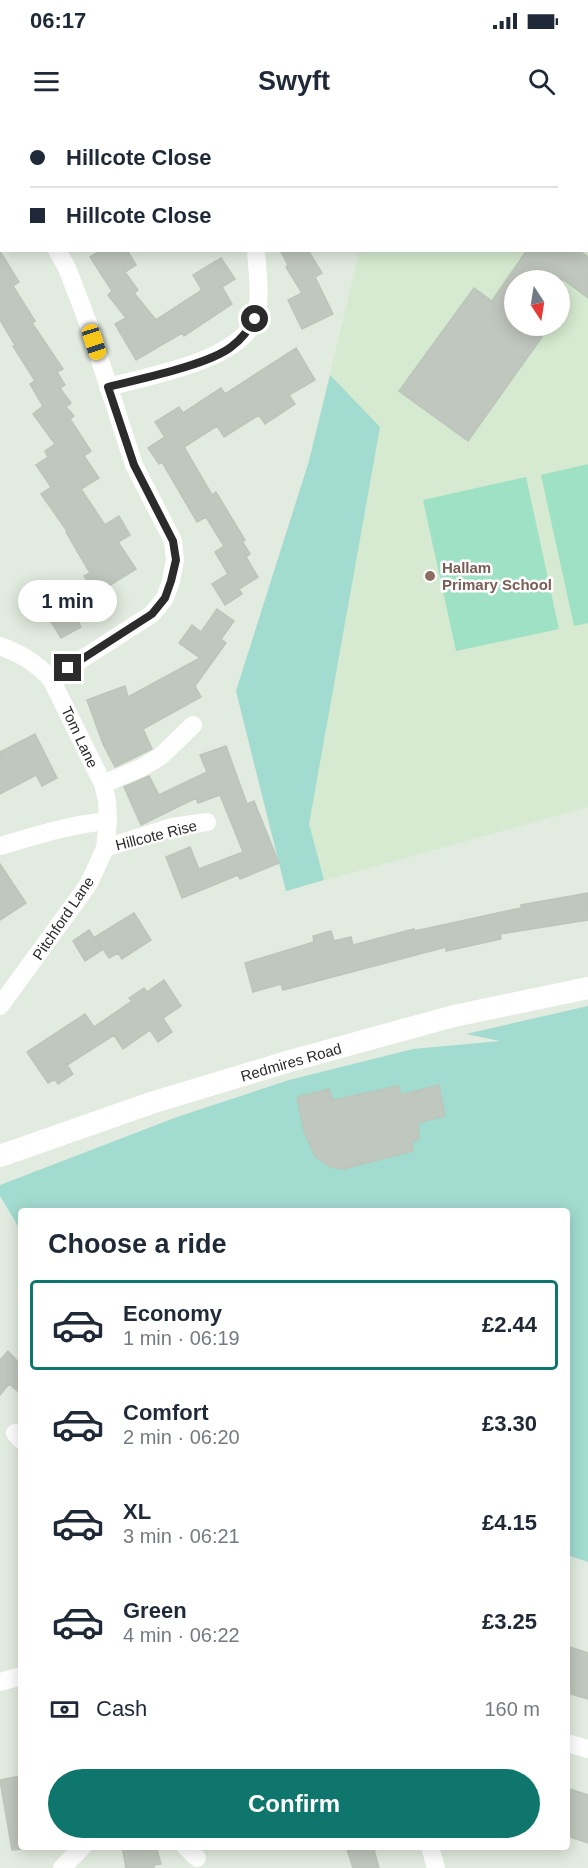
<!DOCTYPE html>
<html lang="en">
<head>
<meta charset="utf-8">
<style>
	:root { --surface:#fff; --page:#f2f2f3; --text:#1f2937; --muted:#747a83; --line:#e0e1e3; --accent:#0f766e }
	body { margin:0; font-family:Helvetica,sans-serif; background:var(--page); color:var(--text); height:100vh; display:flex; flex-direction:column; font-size:22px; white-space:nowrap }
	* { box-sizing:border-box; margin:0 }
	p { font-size:20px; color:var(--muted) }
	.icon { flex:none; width:33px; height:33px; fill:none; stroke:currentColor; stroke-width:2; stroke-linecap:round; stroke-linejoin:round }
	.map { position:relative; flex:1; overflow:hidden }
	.details { position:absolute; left:18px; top:1088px; width:552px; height:642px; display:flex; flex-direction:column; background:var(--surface); border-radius:6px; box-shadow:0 3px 15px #0003 }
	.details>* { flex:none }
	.top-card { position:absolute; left:0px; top:0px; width:588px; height:132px; box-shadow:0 3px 15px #0003; display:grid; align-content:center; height:132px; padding:0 30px; background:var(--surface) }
	.needle { width:39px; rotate:168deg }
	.buttons { position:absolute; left:504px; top:150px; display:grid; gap:12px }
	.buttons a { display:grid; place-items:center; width:66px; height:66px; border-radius:50%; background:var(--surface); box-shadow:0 3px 15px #0003; font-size:30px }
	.end { position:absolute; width:27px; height:27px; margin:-14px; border:8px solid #2b2b2b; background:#fff; box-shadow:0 0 0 3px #fff }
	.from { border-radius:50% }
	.bubble { position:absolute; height:42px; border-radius:21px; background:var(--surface); box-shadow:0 3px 15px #0003; font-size:20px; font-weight:700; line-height:42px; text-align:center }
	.car { position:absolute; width:18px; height:36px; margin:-18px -9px; border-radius:8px; box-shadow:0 0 4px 2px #0007; background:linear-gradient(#f5c518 24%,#345 0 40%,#f5c518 0 76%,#345 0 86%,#f5c518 0) }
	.top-card b { display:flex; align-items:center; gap:21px; height:57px; font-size:22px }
	.top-card b+b { border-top:2px solid var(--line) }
	.top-card i { width:15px; height:15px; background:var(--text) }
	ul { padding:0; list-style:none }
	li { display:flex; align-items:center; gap:18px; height:90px; margin:0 12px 9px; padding:0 18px; border:3px solid transparent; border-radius:6px }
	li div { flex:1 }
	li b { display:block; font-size:22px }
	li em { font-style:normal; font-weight:700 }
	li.active { border-color:var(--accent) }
	li>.icon { width:54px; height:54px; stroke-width:1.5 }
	h2 { padding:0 30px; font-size:27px; line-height:72px }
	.pay { display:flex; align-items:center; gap:15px; height:66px; padding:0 30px; font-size:22px }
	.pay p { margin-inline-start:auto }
	.action { display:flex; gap:12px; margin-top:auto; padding:12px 30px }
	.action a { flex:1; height:69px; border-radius:36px; background:var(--accent); color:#fff; font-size:24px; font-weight:700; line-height:69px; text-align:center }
	.status { display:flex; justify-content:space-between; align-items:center; height:42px; padding:0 30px; background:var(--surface); direction:ltr }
	.status svg { height:16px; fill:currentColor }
	header { display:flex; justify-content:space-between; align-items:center; height:78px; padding:0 30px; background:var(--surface); font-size:27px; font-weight:700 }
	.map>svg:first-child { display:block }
</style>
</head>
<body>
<div class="status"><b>06:17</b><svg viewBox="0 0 49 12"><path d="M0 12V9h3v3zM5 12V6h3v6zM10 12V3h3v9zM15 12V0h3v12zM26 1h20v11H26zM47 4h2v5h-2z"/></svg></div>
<header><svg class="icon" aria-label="menu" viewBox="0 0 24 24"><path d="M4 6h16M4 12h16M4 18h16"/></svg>Swyft<svg class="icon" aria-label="search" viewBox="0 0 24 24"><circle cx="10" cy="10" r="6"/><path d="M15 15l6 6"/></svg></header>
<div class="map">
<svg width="588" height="1748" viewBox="0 0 588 1748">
	<rect width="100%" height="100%" fill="#e2ebdf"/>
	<path fill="#d5ead0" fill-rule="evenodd" d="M359 0H588V687L286 771 236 571 309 341 359 133 363 130H586V2ZM514 160H560V206H514Z"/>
	<path fill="#a2dbd0" d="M330 255 380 307 309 704 324 760 286 771 236 571 309 341Z
		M588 886V1442L567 1435V1090H21V1111L0 1076V1065L177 997 289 960 413 929 500 921 466 914Z"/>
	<path fill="#9fe1c5" d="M588 344V503L574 506 541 355Z
		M526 357 559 509 456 531 423 380Z"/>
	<path fill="#c0c7be" stroke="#bbc6b8" stroke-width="1.5" d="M101 130H127L136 145 125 152 138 170 134 173 156 200 202 170 193 155 221 138 235 159 222 167 232 184 184 216 182 213 136 240 115 204 126 198 108 175 112 171 90 137Z
		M280 130H308L322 153 315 157 333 194 302 209 288 180 302 173 286 147 288 145Z
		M527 130H578L588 137V178L564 160H514V206H526L542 217 468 321 399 271 474 168 492 181Z
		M0 131 19 162 13 166 35 201 32 203 63 249 57 252 65 265 60 268 71 283 66 287 74 296 70 299 91 331 84 336 99 358 81 369 105 405 119 396 130 415 118 422 136 449 96 474 84 456 90 453 66 412 67 411 41 374 51 367 36 345 48 337 45 331 55 324 33 294 43 286 30 264 35 261 13 226 15 225 0 200Z
		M296 228 315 260 289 275 295 284 265 304 259 295 224 317 217 306 184 327 212 375 216 372 245 420 242 421 250 434 246 437 258 457 239 469 242 474 225 485 212 464 228 454 215 432 224 426 206 397 197 402 162 342 159 344 148 328 165 317 155 302 179 287 183 293 221 268 225 274Z
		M85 468 97 488 77 500 81 507 61 518 45 492Z
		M217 489 234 501 221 519 226 523 195 566 201 577 143 609 152 629 115 647 103 624 87 580 125 566 128 577 200 538 179 523 192 505 201 512Z
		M35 614 57 658 42 666 36 655 0 674V632Z
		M226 626 247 684 254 681 279 743 240 759 238 755 182 778 166 737 190 727 199 749 243 732 220 675 198 683 196 678 141 705 124 667 149 656 159 675 207 652 200 635Z
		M0 744 26 783 0 800Z
		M588 773V800L500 814 501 819 446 831V827L283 870 281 864 253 872 245 843 314 822 313 816 331 811 334 821 351 817 353 825 414 809 415 811 521 788V785Z
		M134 793 151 820 122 839 118 833 109 838 95 817Z
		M89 810 102 830 85 841 73 821Z
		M164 860 181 886 163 898 172 912 158 922 150 910 123 929 114 915 67 945 73 954 58 964 55 959 48 963 27 932 85 894 94 907 132 881 129 878 144 868 147 872Z
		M439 965 445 996 418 1003 419 1019 412 1022 413 1031 343 1049 331 1047 315 1036 304 1011 297 977 329 969 333 980 399 966 401 975Z
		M8 1231 21 1245V1274L9 1264 0 1275V1240Z
		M567 1526 588 1533V1579L567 1573Z
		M21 1656V1729L12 1730 0 1660Z
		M567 1668 588 1675V1723L567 1716Z
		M122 1726H156L161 1744 154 1745V1748H126Z
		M346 1726H373L379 1748H353Z"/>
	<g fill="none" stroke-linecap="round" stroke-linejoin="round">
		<path stroke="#fff" stroke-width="18" d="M253 0V2
			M33 2 34 0
			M108 267C148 256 239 241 255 199 262 179 257 151 256 130
			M0 526C21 534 35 542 51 559L103 664 107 681 108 701 105 728 97 746 88 765 0 886
			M51 559 152 494 165 478 171 461 175 440 173 421 134 345 87 200 67 148 57 130
			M103 664 141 648 161 636 193 605
			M0 726C35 716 71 704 108 701
			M105 728 172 707 207 702
			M15 1313 21 1320
			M0 1562 21 1556
			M567 1623 588 1629
			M185 1726 197 1738
			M430 1726 436 1748
			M62 1748 83 1726"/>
		<path stroke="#fff" stroke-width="22" d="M0 1036 151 983 290 941 454 896 588 868"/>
	</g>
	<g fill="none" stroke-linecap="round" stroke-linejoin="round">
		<path stroke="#2b2b2b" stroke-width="8" d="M68 548 152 494 165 478 171 461 176 440 173 421 134 345 108 267C139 259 208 245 231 227 242 219 248 210 255 199"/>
	</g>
	<circle fill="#8d6e63" stroke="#fff" stroke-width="2" cx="430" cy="456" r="6"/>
	<g text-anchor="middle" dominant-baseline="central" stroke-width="5" stroke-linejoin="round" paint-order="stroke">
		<g font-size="15" font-weight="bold" fill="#785e54" stroke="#fff" text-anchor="start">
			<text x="442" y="447">Hallam<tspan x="442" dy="17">Primary School</tspan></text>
		</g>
		<g font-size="15" fill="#2b2b2b" stroke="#fff">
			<text transform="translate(80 617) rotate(65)">Tom Lane</text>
			<text transform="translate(156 715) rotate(-14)">Hillcote Rise</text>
			<text transform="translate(63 798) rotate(-56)">Pitchford Lane</text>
			<text transform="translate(291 942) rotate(-16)">Redmires Road</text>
		</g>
	</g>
</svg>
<div class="buttons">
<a><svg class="needle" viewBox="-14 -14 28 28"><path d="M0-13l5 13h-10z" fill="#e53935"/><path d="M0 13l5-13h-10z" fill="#747a83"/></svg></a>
</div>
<i class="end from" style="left:255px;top:199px"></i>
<i class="end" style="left:68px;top:548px"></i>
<div class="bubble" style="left:18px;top:460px;width:99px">1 min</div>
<i class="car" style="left:94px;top:222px;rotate:162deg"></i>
<div class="top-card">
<b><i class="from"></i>Hillcote Close</b>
<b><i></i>Hillcote Close</b>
</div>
<section class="details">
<h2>Choose a ride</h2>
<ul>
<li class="active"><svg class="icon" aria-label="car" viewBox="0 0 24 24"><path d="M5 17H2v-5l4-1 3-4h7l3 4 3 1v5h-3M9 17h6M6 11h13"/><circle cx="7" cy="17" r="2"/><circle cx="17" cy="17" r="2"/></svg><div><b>Economy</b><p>1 min · 06:19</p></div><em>£2.44</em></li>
<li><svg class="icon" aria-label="car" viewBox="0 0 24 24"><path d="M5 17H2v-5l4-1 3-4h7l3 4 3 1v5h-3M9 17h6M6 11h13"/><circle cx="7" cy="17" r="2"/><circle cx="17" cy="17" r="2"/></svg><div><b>Comfort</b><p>2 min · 06:20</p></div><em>£3.30</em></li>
<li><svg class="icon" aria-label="car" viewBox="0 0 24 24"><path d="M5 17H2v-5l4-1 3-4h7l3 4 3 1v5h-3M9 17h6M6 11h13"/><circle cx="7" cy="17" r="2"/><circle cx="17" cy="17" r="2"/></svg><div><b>XL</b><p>3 min · 06:21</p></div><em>£4.15</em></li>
<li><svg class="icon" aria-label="car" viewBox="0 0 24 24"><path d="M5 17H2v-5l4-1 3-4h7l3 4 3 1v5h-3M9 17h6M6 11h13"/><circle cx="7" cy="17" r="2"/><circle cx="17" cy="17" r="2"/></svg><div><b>Green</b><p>4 min · 06:22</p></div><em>£3.25</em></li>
</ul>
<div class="pay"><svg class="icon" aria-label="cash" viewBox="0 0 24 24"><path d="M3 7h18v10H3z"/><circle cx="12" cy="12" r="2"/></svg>Cash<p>160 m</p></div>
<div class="action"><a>Confirm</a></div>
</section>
</div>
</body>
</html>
